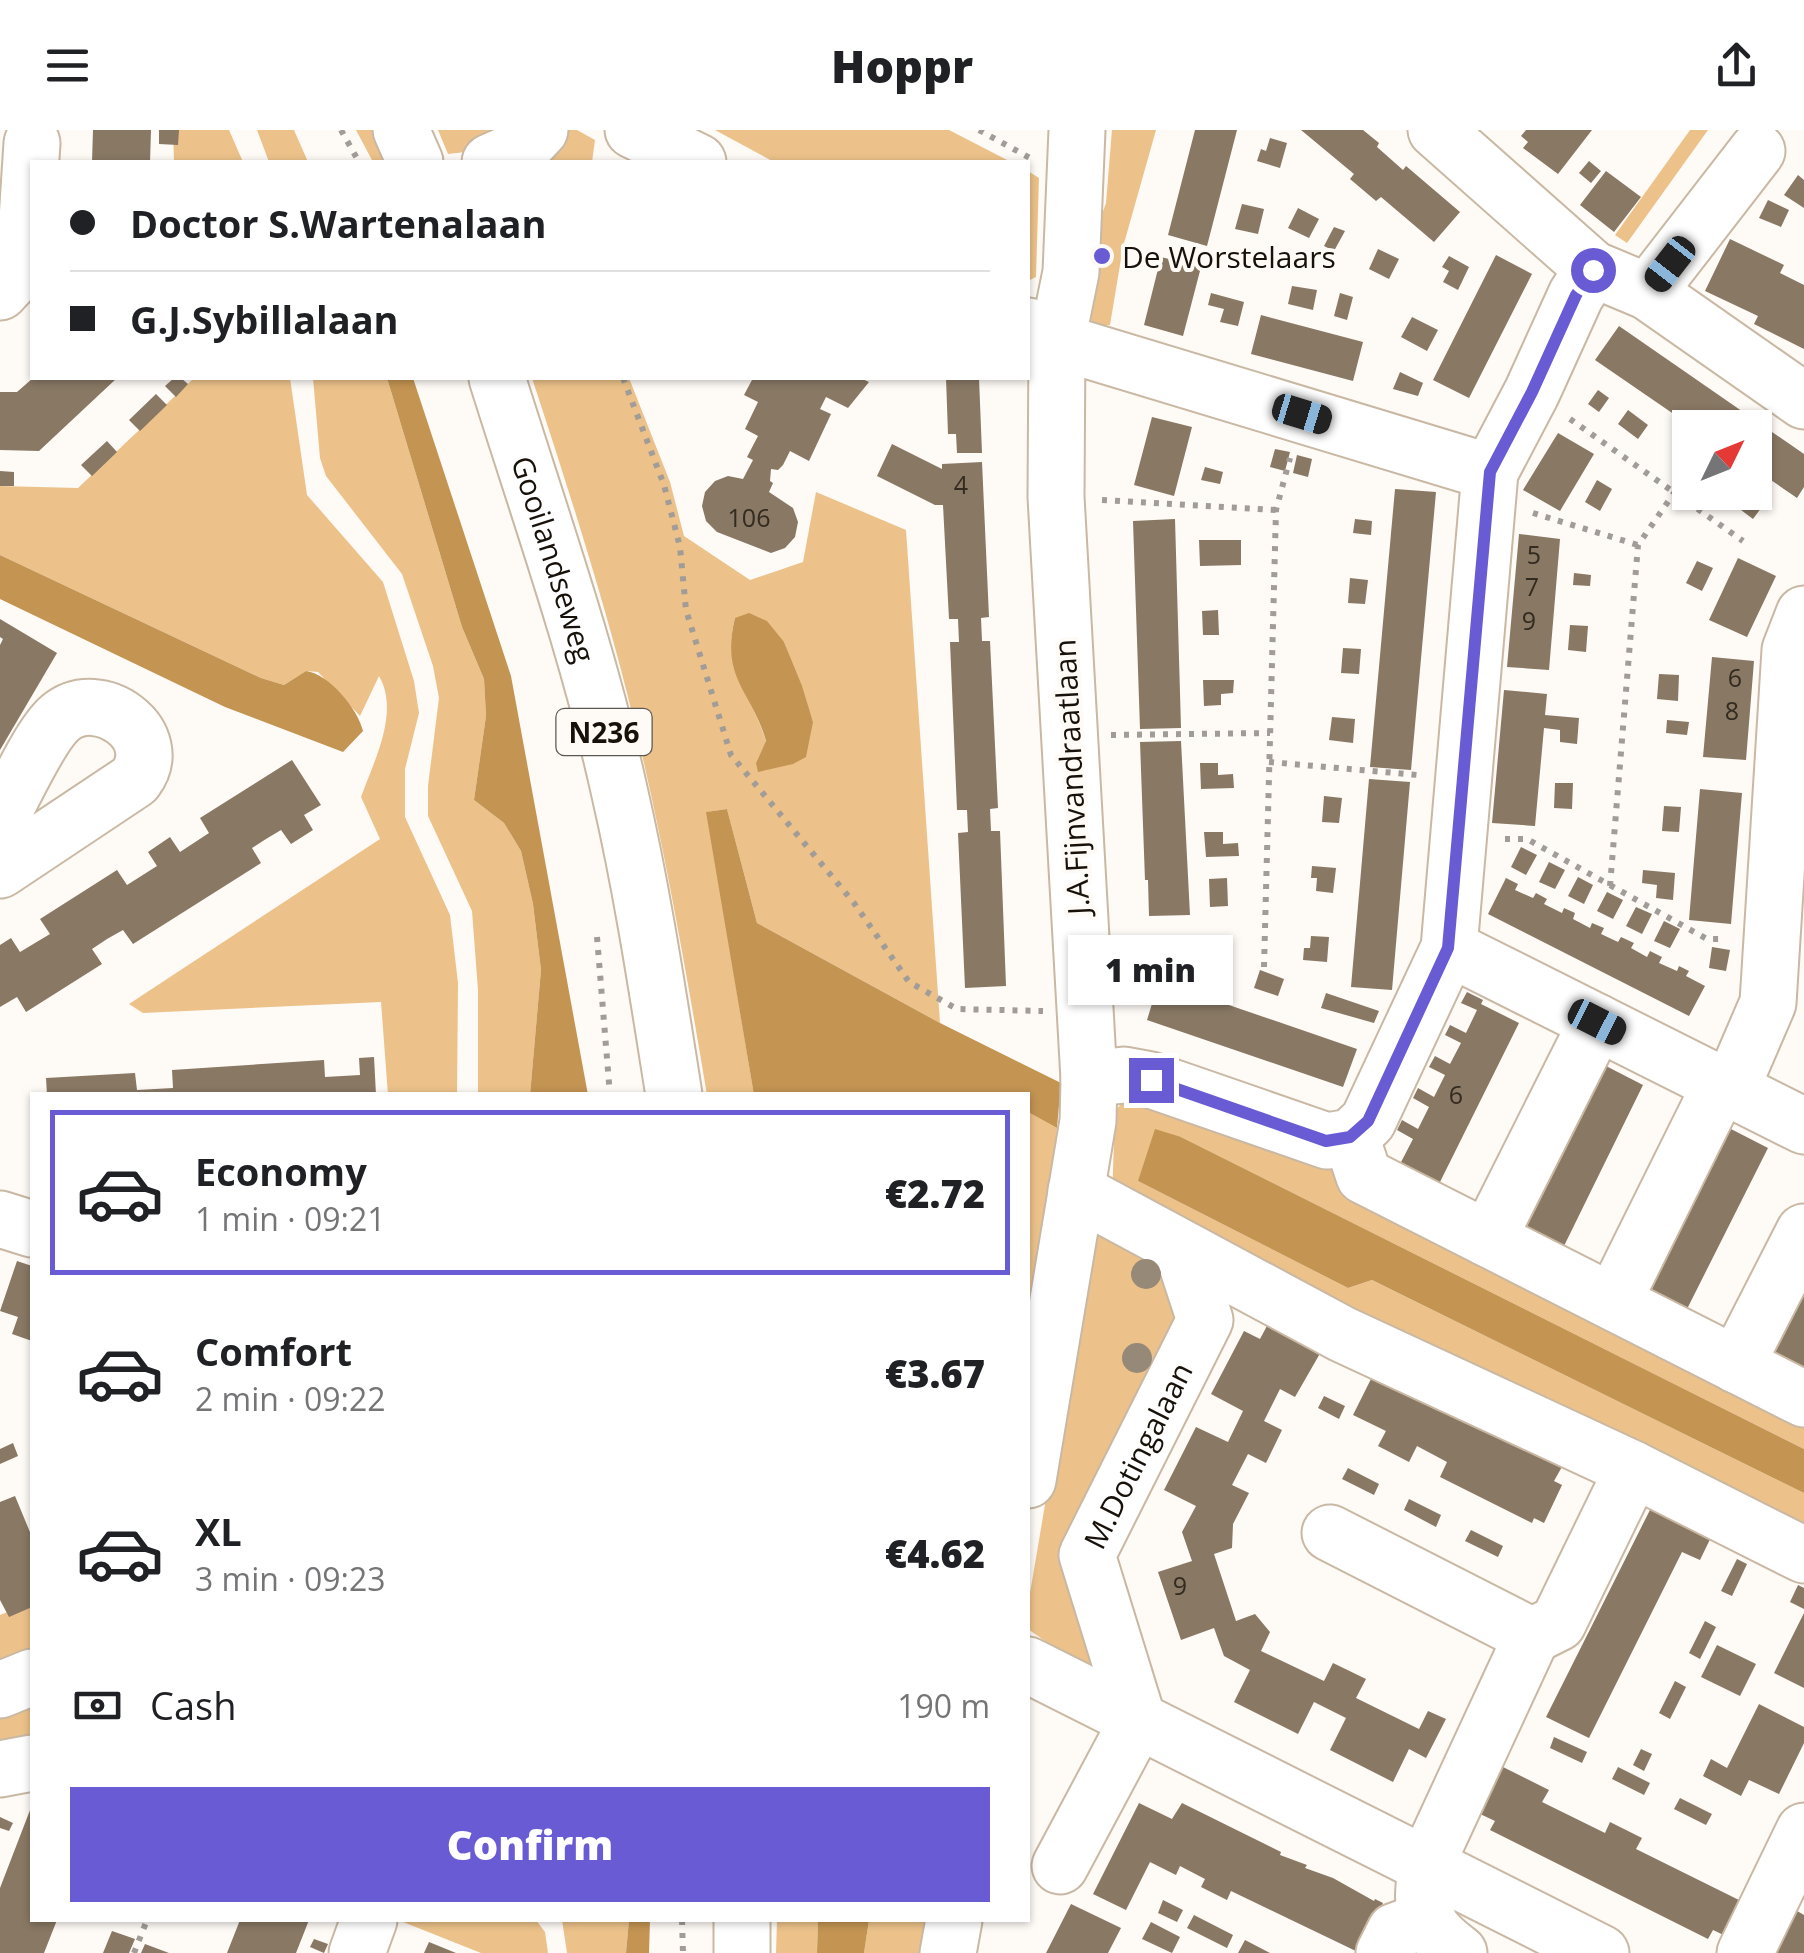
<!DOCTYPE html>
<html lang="en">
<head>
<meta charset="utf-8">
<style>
	:root { --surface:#fff; --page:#f2f2f2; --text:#202124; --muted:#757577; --line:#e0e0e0; --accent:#695bd4 }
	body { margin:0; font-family:"Open Sans",sans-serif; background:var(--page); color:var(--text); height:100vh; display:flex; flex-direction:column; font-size:38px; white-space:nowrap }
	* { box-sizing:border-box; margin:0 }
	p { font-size:32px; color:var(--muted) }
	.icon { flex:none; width:55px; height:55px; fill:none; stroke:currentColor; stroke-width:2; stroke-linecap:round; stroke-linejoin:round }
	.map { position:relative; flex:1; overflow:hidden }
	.details { position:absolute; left:30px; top:962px; width:1000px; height:830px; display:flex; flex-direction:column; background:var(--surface); border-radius:0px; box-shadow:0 2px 8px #0004 }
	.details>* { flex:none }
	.top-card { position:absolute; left:30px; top:30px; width:1000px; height:220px; border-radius:0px; box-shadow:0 2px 8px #0004; display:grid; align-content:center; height:220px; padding:0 40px; background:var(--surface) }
	.needle { width:65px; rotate:47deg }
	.fabs { position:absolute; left:1672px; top:280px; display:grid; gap:20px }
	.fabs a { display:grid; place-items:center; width:100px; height:100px; border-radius:0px; background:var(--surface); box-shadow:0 2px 8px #0004; font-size:50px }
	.end { position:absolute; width:45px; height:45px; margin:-22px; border:12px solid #695bd4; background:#fff; box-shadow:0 0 0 5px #fff }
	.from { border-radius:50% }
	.bubble { position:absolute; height:70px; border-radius:0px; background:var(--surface); box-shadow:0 2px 8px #0004; font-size:32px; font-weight:800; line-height:70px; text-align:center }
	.car { position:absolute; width:30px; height:60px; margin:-30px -15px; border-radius:12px; box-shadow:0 0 8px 2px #0007; background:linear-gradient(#222 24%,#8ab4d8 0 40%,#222 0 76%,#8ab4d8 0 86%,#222 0) }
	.top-card b { display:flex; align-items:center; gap:35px; height:95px; font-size:38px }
	.top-card b+b { border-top:2px solid var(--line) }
	.top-card i { width:25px; height:25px; background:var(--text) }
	ul { padding:18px 0 0; list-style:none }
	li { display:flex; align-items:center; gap:30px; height:165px; margin:0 20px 15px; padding:0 20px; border:5px solid transparent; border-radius:0px }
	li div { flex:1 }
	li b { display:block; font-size:38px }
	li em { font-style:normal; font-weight:800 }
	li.current { border-color:var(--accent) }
	li>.icon { width:90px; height:90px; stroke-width:1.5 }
	.pay { display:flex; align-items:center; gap:25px; height:110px; padding:0 40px; font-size:38px }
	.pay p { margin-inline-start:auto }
	.primary-button { display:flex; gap:20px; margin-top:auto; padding:20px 40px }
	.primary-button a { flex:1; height:115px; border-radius:0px; background:var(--accent); color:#fff; font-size:40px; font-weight:800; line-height:115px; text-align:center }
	header { display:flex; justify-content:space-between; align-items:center; height:130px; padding:0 40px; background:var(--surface); font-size:45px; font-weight:800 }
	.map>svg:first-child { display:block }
</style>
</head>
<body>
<header><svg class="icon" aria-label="menu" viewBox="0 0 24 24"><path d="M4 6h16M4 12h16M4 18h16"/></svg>Hoppr<svg class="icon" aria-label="share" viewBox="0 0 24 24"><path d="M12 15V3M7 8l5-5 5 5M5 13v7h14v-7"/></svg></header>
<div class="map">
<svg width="1804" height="1823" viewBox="0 0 1804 1823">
	<rect width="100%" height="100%" fill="#fefaf6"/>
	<path fill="#ecc28a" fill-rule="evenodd" d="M173 0H229L243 32H174Z
		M257 0H294L308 32H269Z
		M356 0H379L391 32H373Z
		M438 0H514L491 19 448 24Z
		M564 0H577L595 10 592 32H526Z
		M715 0H949L1011 32H774Z
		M1112 0H1156L1123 117 1110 195 1093 197 1086 169 1092 112 1106 73Z
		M1690 0H1708L1627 113 1615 105Z
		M1028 41 1039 48 1036 147 1028 151Z
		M194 248H290L307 365 383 452 414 551 419 583 405 639V687L450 785 458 853 457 965H388L381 872 143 883 129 874 380 709 361 667C374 631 400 582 379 546L360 586 318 542 306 541 284 555 261 548 0 425V356L78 358Z
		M313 248H387L462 497 484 549 486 586 474 670 504 693 521 721 533 774 541 840 530 965H478V860L472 781 428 686V656L439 568 433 536 402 444 326 346 320 328Z
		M532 248H629L670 352 684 406 750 450 803 432 816 362 906 400 940 893 757 793 727 679 707 682 754 965H707C686 840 664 714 634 591 606 475 569 361 532 248ZM735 488 784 512 813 592 756 633 766 612C752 563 721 543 735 488Z
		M1133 970 1304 1022 1804 1252V1319L1181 1007 1138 1051 1348 1158 1372 1150 1804 1363V1415L1112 1070 1115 981 1122 973Z
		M1028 982 1057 998 1035 1209 1028 1243Z
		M1093 1091 1166 1131 1184 1200 1072 1417 1101 1551 1028 1499V1475Z
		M32 1472V1520L0 1531V1485Z
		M32 1575V1606L0 1612V1586Z
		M398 1790H536L545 1802 548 1823H481Z
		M562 1790H629L626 1823H567Z
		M777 1790H818L817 1823H776Z
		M869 1790H935L930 1823H864Z"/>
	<path fill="#c39452" d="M387 248H413L511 546 588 965H530L541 840 533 774 521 721 504 693 474 670 486 586 484 549 462 497Z
		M0 425 261 548 284 555 306 541C329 544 358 579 363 601L343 622 225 577 0 469Z
		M749 483 767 491 784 512 802 556 813 592 806 627 793 634 758 642 756 633 766 611C752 561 720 549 735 488Z
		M727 679 757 793 940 893 1061 953 1057 998 1028 982V965H754L706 682Z
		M1155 999 1181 1007 1804 1319V1363L1372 1150 1348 1158 1138 1051Z
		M629 1790H650L649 1823H626Z
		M818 1790H869L864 1823H817Z"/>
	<path fill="#887864" d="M93 0H151L150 32H92Z
		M159 0H179L178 15 159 14Z
		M1195 0H1237L1207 116 1168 105Z
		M1301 0H1363L1379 13 1377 17 1403 40 1406 36 1460 82 1434 112 1381 67 1376 71 1350 49 1354 44Z
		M1526 0H1592L1558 44 1523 18 1528 12 1521 6Z
		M1270 8 1287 13 1280 38 1257 31 1261 19 1266 21Z
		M1589 31 1601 41 1591 53 1579 43Z
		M1606 41 1641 67 1614 102 1580 75Z
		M1798 45 1804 50V78L1784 65Z
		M1768 70 1789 80 1781 97 1759 88Z
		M1242 74 1264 79 1258 104 1235 99Z
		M1298 78 1319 89 1309 108 1288 98Z
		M1334 97 1345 101 1334 121 1324 116Z
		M1730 109 1784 135 1780 143 1804 155V219L1754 194 1758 186 1705 161Z
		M1245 119 1257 122 1253 137 1241 134Z
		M1378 119 1399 129 1389 149 1369 139Z
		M1496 125 1532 144 1469 268 1433 250Z
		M1449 126 1469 137 1458 160 1443 152 1449 141 1442 137Z
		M1161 127 1201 137 1183 206 1144 195Z
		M1292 156 1317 160 1313 180 1288 174Z
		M1211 163 1244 172 1238 196 1220 192 1224 179 1208 175Z
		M1340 163 1353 167 1347 190 1334 186Z
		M1261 185 1363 212 1353 251 1251 224Z
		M1412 187 1438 200 1427 221 1401 207Z
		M1619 196 1804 324V357L1797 368 1755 339V298H1694L1595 230Z
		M1400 242 1423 253 1418 266 1393 259Z
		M33 248H117L39 321 0 320V262H17Z
		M174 248H181L188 254 176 267 165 256Z
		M753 248H860L869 252 848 278 826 267 820 279 831 284 809 331 790 321 783 335 778 340 771 339 770 351 773 353 769 362 793 378 798 392 795 407 785 418 771 423 717 402 706 391 702 376 705 362 715 351 728 346 743 349 753 330 747 327 758 306 745 299 758 272 744 265Z
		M946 248H979L982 323H957L956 304H948Z
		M1598 260 1609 268 1599 282 1588 274Z
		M156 264 167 275 140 301 129 290Z
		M1628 280 1648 295 1638 309 1618 294Z
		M1152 287 1192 297 1174 366 1134 355Z
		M1558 303 1594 324 1560 381 1523 360Z
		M107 311 117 322 92 346 81 335Z
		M892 314 942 339V334L982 332 989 487 981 488 982 511H990L998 678 990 679 991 701H1000L1006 856 965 858 958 703 968 702 967 680H957L950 512H959L958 489H949L943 375H935L877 346Z
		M1275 319 1290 322 1285 341 1270 337Z
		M1685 320 1690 324V352L1672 339Z
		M1297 325 1312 329 1308 347 1293 343Z
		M1205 337 1223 342 1220 354 1201 350Z
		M0 341 14 342V356H0Z
		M1597 350 1612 359 1600 381 1585 372Z
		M1395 359 1436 362 1411 640 1370 637Z
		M1741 362 1764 374 1753 389 1733 374Z
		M1175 389 1181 598 1140 599 1133 391Z
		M1355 389 1372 391 1371 405 1353 403Z
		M1519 404 1560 409 1549 540 1507 537Z
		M1199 410H1241V435L1200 436Z
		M1738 428 1776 446 1747 507 1709 490Z
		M1697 431 1713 438 1702 461 1686 453Z
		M1574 443 1591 445 1590 456 1573 455Z
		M1350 448 1368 450 1365 474 1348 473Z
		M1218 480 1219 505H1203L1202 481Z
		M0 489 57 523 0 620V515L3 509 0 507Z
		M1570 495 1588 496 1586 522 1568 520Z
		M1343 518 1361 519 1359 544 1341 543Z
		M1712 527 1754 531 1746 630 1703 627Z
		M1659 544 1679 545 1678 571 1657 569Z
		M1203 550H1234L1233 563 1221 564V575L1204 576Z
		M1504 560 1547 564 1545 585 1579 588 1577 614 1560 612V600L1544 598 1535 696 1492 693Z
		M1332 587 1355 589 1353 613 1329 610Z
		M1667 590 1689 592 1687 605 1666 603Z
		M1181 611 1190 785 1149 786 1148 750H1145L1140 612Z
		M292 630 321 675 304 685 313 700 291 714 281 700 266 709 252 718 261 733 133 814 123 800 107 809 92 819 102 834 26 882 17 867 0 877V815L11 808 20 822 50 804 40 789 117 740 127 755 157 736 148 722 170 707 180 722 209 703 200 688Z
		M1200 633H1218V645L1233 644 1234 658 1201 659Z
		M1369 649 1410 652 1392 860 1351 857Z
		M1555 653H1573L1572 679 1554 678Z
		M1700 659 1742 663 1731 794 1689 790Z
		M1324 666 1342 668 1339 693 1322 692Z
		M1664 676 1681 677 1679 702 1662 701Z
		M1204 702H1223V714L1238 713 1239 726 1206 727Z
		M1521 717 1537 725 1526 745 1511 737Z
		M1549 732 1565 740 1555 759 1539 752Z
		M1312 736 1336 738 1333 763 1316 761 1317 748H1311Z
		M1643 740 1675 743 1673 770 1656 768 1657 755 1642 753Z
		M1578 747 1593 755 1584 774 1568 766Z
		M1227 748 1228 776 1210 777 1209 749Z
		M1506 748 1518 754 1515 760 1533 768 1536 763 1547 769 1544 774 1562 783 1564 778 1575 783 1573 789 1590 798 1592 793 1604 798 1601 804 1618 812 1621 807 1634 813 1631 818 1647 827 1650 821 1662 827 1659 833 1677 841 1679 836 1689 841 1686 846 1705 856 1689 886 1488 784Z
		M1607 762 1623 770 1613 789 1597 781Z
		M1636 777 1652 784 1642 804 1626 796Z
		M1664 791 1680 799 1670 818 1654 811Z
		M1311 806 1329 807 1327 832 1303 830 1304 818H1310Z
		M1712 817 1730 820 1726 841 1709 838Z
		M1195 818 1219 826 1213 843 1201 840 1199 846 1187 841Z
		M1260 840 1284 849 1278 866 1254 858Z
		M1159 851 1357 919 1343 957 1147 890Z
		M1467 862 1483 870 1481 874 1519 893 1438 1056 1399 1036 1413 1009 1397 1000 1402 990 1418 999 1429 977 1413 968 1418 958 1434 967 1445 945 1429 937 1435 926 1450 934 1461 913 1445 905 1450 895 1466 903 1477 880 1461 873Z
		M1326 863 1379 881 1374 893 1321 878Z
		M374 927 376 965H47L46 948 135 943 137 960 173 958 172 940 324 930 325 947 360 945 359 928Z
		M1606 936 1643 955 1563 1118 1524 1099Z
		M1729 998 1768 1018 1687 1179 1648 1160Z
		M17 1131 32 1136V1211L12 1204 18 1187 0 1181Z
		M1804 1150V1239L1771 1222Z
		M1268 1194 1322 1220 1295 1267 1280 1259 1264 1291 1282 1300 1266 1333 1248 1324 1232 1355 1249 1363 1233 1394 1232 1418 1214 1424 1236 1491 1255 1484 1270 1502 1261 1521 1324 1551 1333 1533 1366 1549 1356 1568 1419 1599 1428 1581 1446 1589 1426 1628 1409 1619 1393 1652 1330 1620 1346 1588 1314 1572 1298 1604 1234 1572 1250 1540 1224 1526 1214 1498 1181 1510 1158 1442 1192 1431 1182 1402 1196 1376 1164 1360 1196 1297 1228 1312 1243 1281 1211 1264 1244 1201 1260 1209Z
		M1375 1241 1563 1335 1554 1351 1562 1355 1544 1393 1534 1388 1532 1393 1440 1347 1447 1332 1417 1316 1409 1332 1378 1316 1386 1301 1353 1285Z
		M1324 1266 1345 1276 1339 1289 1318 1278Z
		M13 1313 18 1326 0 1334V1319Z
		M1348 1338 1379 1354 1374 1365 1342 1349Z
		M15 1366 32 1407V1477L9 1487 0 1470V1372Z
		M1656 1368 1715 1399 1700 1430 1682 1422 1589 1608 1546 1587Z
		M1409 1369 1441 1385 1436 1397 1404 1380Z
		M1471 1400 1503 1416 1498 1427 1465 1411Z
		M1737 1429 1747 1434 1732 1466 1721 1461Z
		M1798 1455 1804 1458V1479L1790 1472Z
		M1804 1483V1558L1774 1543Z
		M1705 1491 1716 1497 1700 1529 1689 1523Z
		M1717 1515 1756 1534 1740 1566 1701 1547Z
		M1675 1551 1686 1557 1670 1589 1659 1583Z
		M1759 1574 1804 1597V1613L1779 1664 1749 1650 1741 1666 1703 1646 1711 1629 1727 1638Z
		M1554 1607 1587 1622 1582 1633 1550 1618Z
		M1641 1619 1652 1624 1644 1641 1633 1635Z
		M1501 1636 1549 1660 1542 1672 1605 1703 1610 1692 1642 1708 1636 1719 1747 1774 1730 1808 1713 1800 1708 1809 1490 1700 1495 1691 1478 1683Z
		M1618 1637 1650 1653 1644 1665 1612 1649Z
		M1680 1668 1712 1684 1706 1695 1674 1679Z
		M1139 1673 1172 1689 1182 1673 1281 1722 1280 1725 1307 1735 1305 1738 1333 1748 1374 1771 1375 1769 1383 1773 1360 1823 1231 1761 1227 1770 1201 1757 1205 1749 1180 1736 1176 1745 1150 1732 1126 1780 1093 1764Z
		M32 1675V1790H57L44 1823H0V1758Z
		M0 1687 13 1693 9 1701 0 1698Z
		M1163 1770 1183 1780 1177 1792 1158 1783Z
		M1071 1774 1121 1798 1108 1823H1046Z
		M1792 1778 1804 1785V1823H1768Z
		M1194 1785 1233 1805 1227 1818 1187 1798Z
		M240 1790H309L296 1823H227Z
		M1151 1792 1180 1807 1172 1823 1142 1809Z
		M112 1801 135 1809 129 1823H103Z
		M314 1809 328 1814 324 1823 310 1817Z
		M1245 1810 1270 1823H1238Z
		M429 1812 456 1823H424Z
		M145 1814 169 1823H141Z"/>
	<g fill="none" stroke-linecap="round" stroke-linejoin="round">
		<g stroke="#c9b8a3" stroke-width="59">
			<g id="minor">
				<path d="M633 0 698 32"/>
				<path d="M1436 0 1593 139 1648 162 1804 271"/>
				<path d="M490 32 524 17 540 0"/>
				<path d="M0 162 24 136 32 13"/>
				<path d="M1648 162 1757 21"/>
				<path d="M1028 196 1057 211 1490 342"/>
				<path d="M0 689C14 664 40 605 60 588 99 555 169 605 135 650L0 740"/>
				<path d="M1449 818 1804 996"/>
				<path d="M1089 949 1124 945 1151 950 1327 1011 1351 1007 1368 991 1449 818 1490 342 1532 262 1576 165 1593 139"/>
				<path d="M1731 959 1768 873 1790 520 1804 484"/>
				<path d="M1351 1007 1364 1046 1804 1269"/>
				<path d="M1076 1061 1342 1204 1633 1339 1804 1425"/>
				<path d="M0 1089 32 1099"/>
				<path d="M1488 1109 1597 892"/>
				<path d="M1613 1172 1721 954"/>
				<path d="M1736 1235 1804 1102"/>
				<path d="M1028 1350 1088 991 1089 949 1056 367 1057 211 1071 142 1077 0"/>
				<path d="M1330 1403 1532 1506 1426 1735C1421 1782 1420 1794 1459 1823"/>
				<path d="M1532 1506 1558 1493 1633 1339"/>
				<path d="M1028 1535 1601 1823"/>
				<path d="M0 1560 32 1547"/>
				<path d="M0 1639 32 1633"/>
				<path id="s1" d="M1060 1736 1138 1590 1087 1425 1205 1190 1182 1120"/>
				<path d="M357 1823 369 1790"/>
				<path d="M948 1823 954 1790"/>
				<path d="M1384 1823 1395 1801 1428 1789"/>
				<path d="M1745 1823 1804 1701"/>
			</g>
		</g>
		<g stroke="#c9b8a3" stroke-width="59">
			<g id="major">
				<path d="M401 0 415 32"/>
				<path id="s2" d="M497 248C540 385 589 523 620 664 643 764 658 865 674 965"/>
				<path d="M742 1823V1790"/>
			</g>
		</g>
		<path stroke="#a19c97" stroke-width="6" stroke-dasharray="5 8" stroke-linecap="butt" d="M341 0 359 32
			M979 0 1030 28
			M623 248 664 355 680 417 686 480 731 625 854 773 909 852 957 879 1043 881
			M1570 289 1743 411
			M1102 370 1276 380
			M1533 383 1638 415
			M1111 605 1270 603
			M1269 632 1418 645
			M1505 709H1527L1707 809H1726
			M1610 756 1638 415 1674 363
			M597 807 610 965
			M1264 837 1276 380 1290 328
			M682 1790 683 1823
			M134 1823 147 1790"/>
		<use href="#minor" stroke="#fff" stroke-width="55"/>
		<use href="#major" stroke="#fff" stroke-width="55"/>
	</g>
	<g fill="#968977">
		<circle cx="1146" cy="1144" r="15"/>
		<circle cx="1137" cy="1228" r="15"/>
	</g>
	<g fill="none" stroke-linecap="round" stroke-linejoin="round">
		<path stroke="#695bd4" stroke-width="12" d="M1151 950 1326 1011 1350 1007 1368 991 1448 818 1490 342 1532 262 1576 165 1593 140"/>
	</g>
	<circle fill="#695bd4" stroke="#fefaf6" stroke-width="4" cx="1102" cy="126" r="10"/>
	<g text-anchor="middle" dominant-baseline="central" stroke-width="8" stroke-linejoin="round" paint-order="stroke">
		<g font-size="25" fill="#332b20">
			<text x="961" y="354">4</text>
			<text x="749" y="387">106</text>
			<text x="1534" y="424">5</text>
			<text x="1532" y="456">7</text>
			<text x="1529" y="490">9</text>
			<text x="1735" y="547">6</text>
			<text x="1732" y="580">8</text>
			<text x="1456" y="964">6</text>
			<text x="1180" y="1455">9</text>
		</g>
		<rect fill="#fefaf6" stroke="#5c5751" stroke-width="2.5" x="556.5" y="579" width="95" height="46" rx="8"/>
		<g font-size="28" font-weight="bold" fill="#17110a">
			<text x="604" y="602">N236</text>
		</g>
		<g font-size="30" fill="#17110a" stroke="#fefaf6" text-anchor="start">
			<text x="1122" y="126">De Worstelaars</text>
		</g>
		<g font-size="30" fill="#17110a" stroke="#fefaf6">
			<text stroke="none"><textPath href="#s2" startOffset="190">Gooilandseweg</textPath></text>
			<text transform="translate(1071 647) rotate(-93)">J.A.Fijnvandraatlaan</text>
			<text stroke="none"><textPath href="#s1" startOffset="450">M.Dotingalaan</textPath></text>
		</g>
	</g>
</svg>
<div class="fabs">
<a><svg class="needle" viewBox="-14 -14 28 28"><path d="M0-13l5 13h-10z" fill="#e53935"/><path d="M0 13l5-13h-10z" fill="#757577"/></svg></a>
</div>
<i class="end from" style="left:1593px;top:140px"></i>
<i class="end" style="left:1151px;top:950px"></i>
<div class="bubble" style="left:1068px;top:805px;width:165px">1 min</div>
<i class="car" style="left:1670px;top:134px;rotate:218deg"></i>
<i class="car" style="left:1302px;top:284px;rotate:107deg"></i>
<i class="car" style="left:1597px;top:892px;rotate:117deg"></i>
<div class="top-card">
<b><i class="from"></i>Doctor S.Wartenalaan</b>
<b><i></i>G.J.Sybillalaan</b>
</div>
<section class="details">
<ul>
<li class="current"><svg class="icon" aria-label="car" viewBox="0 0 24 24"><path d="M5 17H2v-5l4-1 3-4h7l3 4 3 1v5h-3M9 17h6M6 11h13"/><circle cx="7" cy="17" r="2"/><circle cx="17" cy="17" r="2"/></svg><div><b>Economy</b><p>1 min · 09:21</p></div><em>€2.72</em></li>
<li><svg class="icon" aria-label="car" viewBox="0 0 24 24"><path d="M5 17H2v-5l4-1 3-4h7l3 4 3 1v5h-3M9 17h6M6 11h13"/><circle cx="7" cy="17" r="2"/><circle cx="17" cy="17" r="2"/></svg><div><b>Comfort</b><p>2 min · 09:22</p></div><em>€3.67</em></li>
<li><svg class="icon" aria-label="car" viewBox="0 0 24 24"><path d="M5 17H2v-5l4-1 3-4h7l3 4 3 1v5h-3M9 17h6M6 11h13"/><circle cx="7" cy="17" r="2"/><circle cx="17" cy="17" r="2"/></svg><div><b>XL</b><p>3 min · 09:23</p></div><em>€4.62</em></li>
</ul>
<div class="pay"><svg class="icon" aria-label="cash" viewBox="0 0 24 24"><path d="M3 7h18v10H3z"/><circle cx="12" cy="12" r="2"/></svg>Cash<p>190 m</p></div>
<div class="primary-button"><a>Confirm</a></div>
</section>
</div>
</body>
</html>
